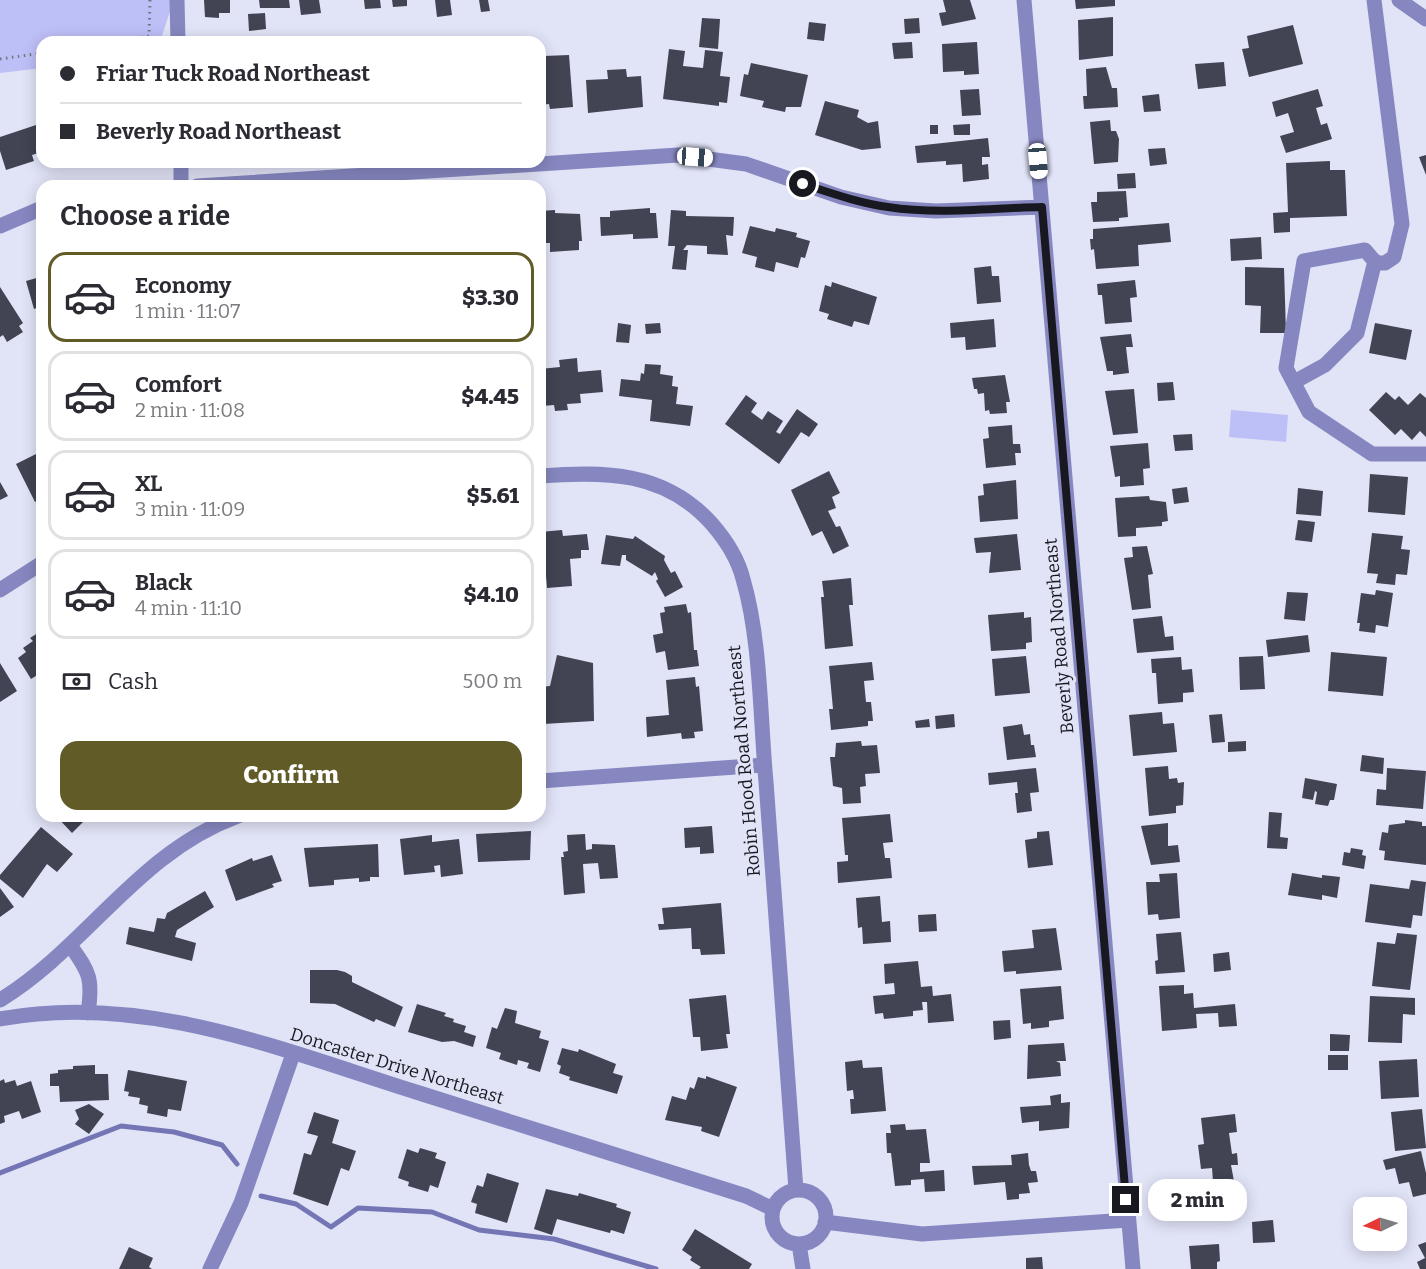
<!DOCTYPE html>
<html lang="en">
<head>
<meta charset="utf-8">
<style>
	:root { --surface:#fff; --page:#f2f2f3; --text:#2b2b33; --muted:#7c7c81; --line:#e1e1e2; --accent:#605b27 }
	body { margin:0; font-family:Bitter,serif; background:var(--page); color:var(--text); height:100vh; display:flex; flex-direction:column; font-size:22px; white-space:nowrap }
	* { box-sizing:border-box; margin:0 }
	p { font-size:20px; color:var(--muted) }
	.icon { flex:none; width:33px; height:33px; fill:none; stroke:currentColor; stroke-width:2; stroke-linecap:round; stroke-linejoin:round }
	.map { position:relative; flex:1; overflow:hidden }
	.side { position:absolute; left:36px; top:180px; width:510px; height:642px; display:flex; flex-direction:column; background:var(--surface); border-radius:18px; box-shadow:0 3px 15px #0003 }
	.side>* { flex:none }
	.banner { position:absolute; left:36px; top:36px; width:510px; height:132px; border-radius:18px; box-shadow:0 3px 15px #0003; display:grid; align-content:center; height:132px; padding:0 24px; background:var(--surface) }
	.needle { width:39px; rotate:265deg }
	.buttons { position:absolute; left:1353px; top:1197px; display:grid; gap:12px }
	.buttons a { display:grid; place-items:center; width:54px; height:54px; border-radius:12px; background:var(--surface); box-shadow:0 3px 15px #0003; font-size:30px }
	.end { position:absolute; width:27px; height:27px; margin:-14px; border:8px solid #181920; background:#fff; box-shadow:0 0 0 3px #fff }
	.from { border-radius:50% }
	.bubble { position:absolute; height:42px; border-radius:18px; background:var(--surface); box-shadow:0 3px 15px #0003; font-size:20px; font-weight:800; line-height:42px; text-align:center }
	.car { position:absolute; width:18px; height:36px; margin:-18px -9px; border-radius:8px; box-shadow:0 0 4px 2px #0007; background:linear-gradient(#fff 24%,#345 0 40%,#fff 0 76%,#345 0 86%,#fff 0) }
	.banner b { display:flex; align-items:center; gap:21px; height:57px; font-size:22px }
	.banner b+b { border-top:2px solid var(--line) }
	.banner i { width:15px; height:15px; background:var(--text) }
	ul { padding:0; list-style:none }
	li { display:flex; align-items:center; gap:18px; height:90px; margin:0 12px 9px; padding:0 12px; border:3px solid var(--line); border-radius:18px }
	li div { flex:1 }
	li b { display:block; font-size:22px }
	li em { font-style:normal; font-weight:800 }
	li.active { border-color:var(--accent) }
	li>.icon { width:54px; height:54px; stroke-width:1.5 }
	h2 { padding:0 24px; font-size:27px; line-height:72px }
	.pay { display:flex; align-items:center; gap:15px; height:66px; padding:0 24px; font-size:22px }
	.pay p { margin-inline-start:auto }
	.action { display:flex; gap:12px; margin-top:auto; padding:12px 24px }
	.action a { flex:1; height:69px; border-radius:18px; background:var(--accent); color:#fff; font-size:24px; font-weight:800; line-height:69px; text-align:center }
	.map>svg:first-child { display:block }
</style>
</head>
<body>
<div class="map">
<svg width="1426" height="1269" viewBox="0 0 1426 1269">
	<rect width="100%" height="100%" fill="#e1e3f7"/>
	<path fill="#bdbff7" d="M0 0H171V8L160 42H42V68L0 73Z
		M1231 410 1288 415 1286 442 1229 437Z"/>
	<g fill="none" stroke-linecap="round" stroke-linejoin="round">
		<path stroke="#7475b5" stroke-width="5" d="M0 1173 121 1126 174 1132 222 1145 237 1164
			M261 1196 296 1204 331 1227 358 1208 432 1212 479 1230 554 1239 656 1269"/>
	</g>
	<path fill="#424353" d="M204 0H230V13H219V18L205 17Z
		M259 0H289L290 8H260Z
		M299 0H319L321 13 301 15Z
		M364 0H380L381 8 365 9Z
		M392 0H407V6L393 7Z
		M435 0H450L452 15 437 17Z
		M479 0H488L490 11 481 12Z
		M943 0H970L976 19 942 26 939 13 946 12Z
		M1075 0H1115V6L1076 9Z
		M265 13 266 29 249 31 248 14Z
		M1113 17V56L1079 60 1078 20Z
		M702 18 720 19 718 49 699 47Z
		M919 18 920 33 905 34 904 19Z
		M809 22 826 24 824 41 807 39Z
		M1293 25 1303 64 1249 77 1242 49 1249 48 1247 36Z
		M912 42 913 58 894 59 892 43Z
		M977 42 979 74 964 75V71L943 72 942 44Z
		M669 49 685 51 683 66 703 68 705 50 723 52 720 76 730 77 727 103 719 102V106L663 99Z
		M569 55 573 107 550 109 549 104 540 105V79H545L544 56Z
		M1224 62 1226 86 1198 89 1195 64Z
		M751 63 808 75 801 107H786L785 112 762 107 764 101 740 96 744 74 748 75Z
		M1106 67 1112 88H1117L1118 107 1084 109 1083 96H1087L1086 69Z
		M626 69 627 77 641 76 643 107 588 113 586 80 608 79 607 70Z
		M979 89 981 115 962 116 960 90Z
		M1318 89 1323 106 1316 108 1321 125 1327 123 1332 139 1286 153 1280 136 1294 132 1288 113 1276 117 1272 102Z
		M1159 94 1161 111 1144 112 1142 96Z
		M825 101 859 110 857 117 868 123 878 121 881 148 862 150 815 135Z
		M1110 120 1111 131H1116L1119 139 1118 162 1094 164 1090 122Z
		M42 123V152L32 155 34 161 6 170 0 151V137Z
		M970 124V135H954L953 125Z
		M930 125H938V134H930Z
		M988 138 990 157H982V165L988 164 989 179 963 182 962 164 946 165V161L917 163 915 146Z
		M1165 148 1167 164 1150 166 1148 149Z
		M1426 155V175L1419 157Z
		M1330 161V170H1345L1347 216 1290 218V232L1274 233 1273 213 1288 212 1286 163Z
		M1135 173 1136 188 1118 189 1117 174Z
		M1126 191 1128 217 1119 218V221L1093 222 1091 202H1097V192Z
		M650 208V213H656L658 238 633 239V234L601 236 600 217H610V211Z
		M555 210V213L580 214 582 241H579V250L550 252V243H540V211Z
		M671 210 686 211V216L734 217 733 236 726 235 728 255 707 254V246L687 245 683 250H688L686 270 672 269 675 246H668Z
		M1169 223 1171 242 1138 245 1139 266 1096 269 1094 249 1091 250 1090 239H1093V229Z
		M750 226 775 232 776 228 797 233 796 237 810 241 805 258 801 257 798 268 776 262 774 272 755 267 757 257 742 253Z
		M1261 237 1262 259 1231 261 1230 239Z
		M991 266 992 276H999L1001 302 977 304 974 268Z
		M1245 267 1284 268 1286 333H1260L1261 306 1245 305Z
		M42 273V306L34 309 26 281 40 277 39 274Z
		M1135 280 1137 297 1130 298 1132 322 1105 324 1102 295H1098L1097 284Z
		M832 282 877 297 869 325 854 321 852 327 827 319 829 314 819 311 825 285 831 287Z
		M0 287 23 323 19 326 23 332 7 342 3 335 0 337Z
		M994 319 996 347 966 350 965 337 951 338 950 323Z
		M618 323 631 325 629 343 616 342Z
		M660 323 661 333 646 334 645 324Z
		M1375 323 1412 330 1406 360 1369 353Z
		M1131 334 1133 347H1126L1129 373 1113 375V371H1107L1100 337Z
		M577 358 578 372 601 370 603 392 580 394 581 403 567 404 568 410 555 411 554 405 542 406 540 369 560 367 559 360Z
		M645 364 661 365 660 374 673 376 672 386 678 387 676 404 693 406 690 426 650 421 652 400 619 396 621 379 640 381 641 373 644 374Z
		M1005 375 1010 402H1006L1007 413 990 414 989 410 985 411 984 393 978 394 977 389H974L972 378Z
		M1173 382 1175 400 1158 401 1157 383Z
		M1134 389 1138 433 1113 435 1105 391Z
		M1386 392 1395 400 1399 396 1408 405 1420 393 1426 398V437L1420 431 1412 440 1401 429 1395 435 1369 410Z
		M746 395 757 403 751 412 762 420 768 411 783 421 776 432 780 434 797 409 818 424 809 437 801 432 779 464 725 424Z
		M1012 425 1013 444H1020L1021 453H1015L1016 465 986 468 983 439 989 438 988 427Z
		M1192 434 1193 450 1175 451 1173 435Z
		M1148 443 1150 468 1143 469 1144 485 1120 487V476L1115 477 1110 446Z
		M42 451V498L35 502 16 464Z
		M829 471 840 493 832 497 836 508 828 511 836 527 840 526 849 546 833 554 822 531 812 536 791 490Z
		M1370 474 1408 477 1405 515 1368 512Z
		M1016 480 1018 519 980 522 978 496 984 495 983 484Z
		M0 482 8 496 0 500Z
		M1187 487 1189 502 1174 504 1172 489Z
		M1298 488 1323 491 1321 516 1296 514Z
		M1149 496 1150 500 1166 502 1168 521 1162 522V526L1136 528V536L1118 537 1115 498Z
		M1298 520 1315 522 1312 542 1295 540Z
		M562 530 563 536 587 534 589 550H581V558L570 559 572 586 547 588 545 564 540 565V532Z
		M1372 533 1403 536 1401 549 1410 550 1407 575 1396 574 1395 585 1376 583 1378 574 1367 573Z
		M1017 534 1021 570 989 573 991 552 976 553 974 538Z
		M606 535 633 539 635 536 665 556 664 560 671 573 675 571 683 587 665 597 656 581 658 579 655 572 652 576 626 560V555H622L620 566 601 564Z
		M1147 546 1153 574 1148 575 1151 608 1132 610 1124 558 1133 557 1132 547Z
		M851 578 853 605H849L853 646 825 649 821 597H824L822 581Z
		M1376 590 1393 593 1388 627 1376 625 1375 633 1359 631 1360 623H1357L1361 593 1375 595Z
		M1287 592 1308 593 1305 621 1284 619Z
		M686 604 688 613 691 612 694 650H697L699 666 668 670 665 651 656 653 653 635 663 633 660 613 665 612 664 607Z
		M1024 612V618L1031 617 1032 642 1026 643V649L991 651 988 615Z
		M1162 616 1165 637 1173 636 1174 650 1137 653 1133 619Z
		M41 631 42 672 31 679 18 658 26 652 23 648 33 641 30 638Z
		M1308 635 1310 652 1268 657 1266 640Z
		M1331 652 1387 657 1383 696 1328 691Z
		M557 655 593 663 594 721 543 724 540 687 550 686Z
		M1026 656 1030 693 995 696 992 659Z
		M1263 656 1265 689 1240 690 1239 657Z
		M1181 657 1182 670 1192 669 1194 692 1183 693V702L1158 704 1156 673H1152L1151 659Z
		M872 662 874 680 864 681 866 702H871L873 721H868V726L831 730 829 709H833L829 666Z
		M0 663 17 691 0 702Z
		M695 677 696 687 699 686 703 731 694 732 695 738 682 739 681 733 647 737 646 717 669 715 666 680Z
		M1162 712 1163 724 1174 723 1177 752 1133 756 1129 715Z
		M954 714 955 727 936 729 935 716Z
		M1222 714 1225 742 1212 743 1209 715Z
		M929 719 930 727 916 728 915 721Z
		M1022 724 1024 735 1030 734 1031 745H1034L1036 757 1007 760 1003 727Z
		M861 741 862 746 877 745 880 773 865 774 866 786 860 787 861 803 843 804 842 788 833 786 830 757H835L836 743Z
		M1246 741V751L1228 752V742Z
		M1362 755 1384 758 1383 774 1360 771Z
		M1168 766 1169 779 1177 778 1178 783 1184 782 1183 805 1176 806V813L1149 816 1145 768Z
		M1036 768 1039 792 1030 793 1032 811 1017 813 1015 793H1018L1017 782 989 785 988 773Z
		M1387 768 1426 771 1423 809 1376 805 1377 789 1386 790Z
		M1305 778 1337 784 1334 800H1330L1328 806 1315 804 1317 792 1315 791 1313 800 1302 798Z
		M1269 812 1282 813 1280 837 1288 838 1287 849 1267 848Z
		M890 814 893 842 883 843 885 858H890L892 878 838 883 837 862 848 861V855H845L842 818Z
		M56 816H94L90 820 87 818 72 833Z
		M1405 820 1422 822V826H1426V865L1384 860 1385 851 1379 850 1382 832 1388 833 1389 825 1405 823Z
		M1168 823V846L1178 845 1180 862 1151 865 1141 826Z
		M712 826 714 853 700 854V847L685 848 684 828Z
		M41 827 73 854 57 872 47 864 23 898 0 879V875Z
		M531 831 530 860 478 862 476 834Z
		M1049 831 1053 865 1028 868 1025 840 1037 838V832Z
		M585 834 586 850 592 849V844L615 845 618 878 600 879 598 863 583 864 585 893 564 895 561 857H564L563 852 568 851 567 835Z
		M432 835V842L459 839 463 874 441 877 440 865 434 866 435 872 404 875 400 839Z
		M378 844 379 877H370V881L359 882V878L334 880V885L309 887 304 848Z
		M1351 848 1363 850 1362 855 1366 856 1364 869 1342 865 1344 852 1350 853Z
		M272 855 282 881 272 884 274 887 236 901 225 870 252 858 253 861Z
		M1177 873 1180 918 1159 920 1158 914 1148 915 1146 882H1160L1159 874Z
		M1292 873 1322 878V875L1340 877 1337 898 1322 895V900L1288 895Z
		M1411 880 1426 882 1422 916 1413 915 1411 928 1365 922 1370 884 1409 889Z
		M0 888 14 907 0 917Z
		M205 891 214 907 177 930 175 937 196 943 192 961 126 944 129 927 154 932 157 918 165 919 167 913Z
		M880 896 882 922 890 921 891 942 863 944 862 927 858 928 856 898Z
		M721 903 725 954 701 955 700 949H692L691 928 659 930 658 924H664L662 908Z
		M936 914 937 931 919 932 918 915Z
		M1056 928 1062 970 1016 974V971L1004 972 1002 951 1034 948 1032 930Z
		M1181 932 1185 972 1156 974 1155 961 1158 960 1156 934Z
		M1397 933 1417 935 1410 990 1372 986 1377 942 1395 944Z
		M1229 952 1231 970 1214 972 1213 954Z
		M918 961 921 987 932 986 933 996 951 994 954 1021 928 1023 927 1002H922L923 1010 913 1011V1016L884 1019 883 1013 875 1014 873 996 895 994 894 983 885 984 884 964Z
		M310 970H337L345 972 352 976V982L403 1007 395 1027 376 1019 374 1022 335 1004 310 1003Z
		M1184 985V994L1193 993 1194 1008 1235 1004 1237 1026 1219 1027 1218 1013 1196 1014 1197 1028 1162 1031 1159 986Z
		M1061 986 1064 1019 1049 1021V1027L1031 1029V1023L1023 1024 1020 989Z
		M726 995 730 1034H726L728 1048 701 1051 700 1037H693L689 999Z
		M1370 996 1415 998V1015L1403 1014 1402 1043 1368 1042Z
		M417 1004 446 1013 444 1016 454 1019 453 1022 466 1026 464 1032 476 1036 473 1047 454 1041 442 1042 408 1032Z
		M505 1008 517 1011 515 1023 541 1031 539 1038 549 1041 540 1072 527 1068 529 1063 518 1060 517 1065 499 1059 501 1053 486 1048 492 1027 497 1029Z
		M1010 1020 1011 1038 994 1040 993 1021Z
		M1330 1034 1350 1035 1349 1051H1330Z
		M1064 1043 1066 1061H1056L1060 1063 1061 1076 1027 1079 1028 1045Z
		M562 1048 578 1052 579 1049 616 1064 613 1073 623 1076 617 1094 569 1080 570 1077 559 1073 561 1066 557 1064Z
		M1328 1055H1348V1070H1328Z
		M1417 1059 1419 1097 1381 1099 1379 1061Z
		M862 1060 863 1068 882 1067 886 1111 851 1114 850 1099H854L853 1090 847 1091 845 1062Z
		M95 1065V1074H108L109 1100 60 1102 59 1086H50V1074L58 1073V1070L73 1069V1066Z
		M128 1070 187 1081 181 1111 168 1109 167 1117 147 1113 148 1106 139 1104 140 1098 128 1096 129 1092 124 1091Z
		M706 1076 737 1087 719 1137 701 1131 702 1127 665 1120 672 1096 686 1100 690 1087 694 1089 698 1077 706 1079Z
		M4 1079 5 1083 15 1080 17 1086 31 1081 41 1112 22 1119 19 1111 4 1116 5 1122 0 1124V1081Z
		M1061 1094V1103L1070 1102 1069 1128 1039 1131V1121L1022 1123 1020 1107 1051 1105 1050 1096Z
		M89 1104 104 1114 89 1134 75 1124 79 1119 75 1110Z
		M1422 1109 1426 1148 1395 1151 1391 1112Z
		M314 1112 339 1120 332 1143 356 1151 349 1171 341 1168 328 1206 293 1194 304 1153 311 1155 318 1136 307 1133Z
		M1235 1114 1237 1132 1229 1133 1232 1154 1237 1153 1238 1165H1231L1236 1192 1214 1194 1212 1168 1201 1169 1198 1145 1204 1144 1201 1118Z
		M905 1124 906 1130 926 1129 930 1163H920V1172L944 1170 945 1191 925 1192 924 1179 911 1180V1185L895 1186 891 1153H887L886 1133H891L890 1125Z
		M420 1148 437 1153 435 1158 446 1162 438 1188 430 1185 428 1192 408 1186 409 1182 398 1178 407 1149 418 1153Z
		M1421 1151 1426 1173V1194L1413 1197 1409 1182 1399 1184 1395 1168 1386 1170 1383 1160Z
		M1028 1153 1029 1165 1031 1171H1036L1038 1182 1028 1183 1030 1193 1019 1194V1199L1007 1200 1005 1182 974 1185 972 1166 1012 1165 1011 1155Z
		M487 1173 519 1183 507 1223 475 1213 477 1204 471 1202 477 1185 483 1187Z
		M546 1189 578 1196 579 1193 617 1204 616 1207 631 1212 624 1234 611 1230 610 1233 557 1219 552 1235 534 1229Z
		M1273 1220 1275 1242 1253 1243 1252 1222Z
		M695 1229 752 1264 749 1269H699L701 1267 690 1260 692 1257 682 1250Z
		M1426 1242V1269H1420L1417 1262 1425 1258 1418 1245Z
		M1219 1244 1220 1261 1217 1262V1269H1191L1189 1246Z
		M129 1247 153 1258 149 1267 152 1269H119Z
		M1042 1257 1043 1269H1026V1258Z"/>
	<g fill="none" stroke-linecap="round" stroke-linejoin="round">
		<path stroke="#737582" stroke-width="3" stroke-dasharray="1.5 4.5" stroke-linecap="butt" d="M112 42 149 36 150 0
			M0 59 42 53"/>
		<path stroke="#8687c0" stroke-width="15" d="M177 0 178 42
			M1024 0 1133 1269
			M1374 0 1402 224 1394 257 1385 263H1376L1365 250 1304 261 1286 368 1309 412 1372 454H1426
			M1399 0 1426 19
			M181 162V186
			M197 186 678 155 746 164 841 197 889 208 936 211 1042 207
			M0 226 42 208
			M1294 382 1325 365 1357 333 1375 261
			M540 476C604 471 665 471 712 524 725 539 738 559 743 579 761 640 760 718 766 782 777 918 787 1054 796 1190
			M0 590 42 563
			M540 781 764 765
			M70 945C90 973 93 979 88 1013
			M0 1000C88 946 137 853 238 816
			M0 1019C143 992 282 1050 416 1092 526 1127 636 1161 746 1196L773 1209
			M772 1217a27 27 0 1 1 54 0a27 27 0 1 1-54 0Z
			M825 1222 922 1234 1128 1220
			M799 1244 803 1269
			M210 1269 241 1203 293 1054"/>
	</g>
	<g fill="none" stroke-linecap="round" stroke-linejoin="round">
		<path stroke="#181920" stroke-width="8" d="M803 184C831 193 859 203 888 207 939 215 991 208 1042 207L1126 1200"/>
	</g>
	<g text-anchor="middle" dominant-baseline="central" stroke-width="6" stroke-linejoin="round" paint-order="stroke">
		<g font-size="18" fill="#181920" stroke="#e1e3f7">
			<text transform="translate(1059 636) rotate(-95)">Beverly Road Northeast</text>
			<text transform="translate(744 761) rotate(-95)">Robin Hood Road Northeast</text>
			<text transform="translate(397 1066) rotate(17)">Doncaster Drive Northeast</text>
		</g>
	</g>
</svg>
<div class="buttons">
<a><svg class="needle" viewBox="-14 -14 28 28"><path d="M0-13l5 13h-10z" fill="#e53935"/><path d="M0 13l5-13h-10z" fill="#7c7c81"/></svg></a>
</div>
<i class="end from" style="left:803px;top:184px"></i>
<i class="end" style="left:1126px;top:1200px"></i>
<div class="bubble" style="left:1148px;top:1179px;width:99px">2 min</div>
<i class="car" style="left:695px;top:157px;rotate:94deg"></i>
<i class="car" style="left:1038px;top:161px;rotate:175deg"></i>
<div class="banner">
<b><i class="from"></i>Friar Tuck Road Northeast</b>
<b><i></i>Beverly Road Northeast</b>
</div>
<section class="side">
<h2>Choose a ride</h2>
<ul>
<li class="active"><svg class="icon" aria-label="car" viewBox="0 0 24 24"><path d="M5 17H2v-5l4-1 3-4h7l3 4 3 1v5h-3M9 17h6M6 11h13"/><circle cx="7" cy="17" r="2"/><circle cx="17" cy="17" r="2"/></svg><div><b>Economy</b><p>1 min · 11:07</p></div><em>$3.30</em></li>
<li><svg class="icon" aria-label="car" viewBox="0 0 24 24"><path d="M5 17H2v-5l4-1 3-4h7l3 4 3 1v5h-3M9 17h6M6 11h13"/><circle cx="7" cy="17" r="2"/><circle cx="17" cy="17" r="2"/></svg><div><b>Comfort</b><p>2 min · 11:08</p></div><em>$4.45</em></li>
<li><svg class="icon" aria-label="car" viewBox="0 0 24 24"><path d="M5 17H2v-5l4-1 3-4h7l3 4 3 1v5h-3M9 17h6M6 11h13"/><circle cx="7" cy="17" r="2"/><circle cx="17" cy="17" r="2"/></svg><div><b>XL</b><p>3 min · 11:09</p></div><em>$5.61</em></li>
<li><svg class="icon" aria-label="car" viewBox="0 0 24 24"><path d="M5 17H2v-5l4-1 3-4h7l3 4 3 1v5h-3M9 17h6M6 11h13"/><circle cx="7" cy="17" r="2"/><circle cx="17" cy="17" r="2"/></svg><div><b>Black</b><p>4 min · 11:10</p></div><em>$4.10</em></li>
</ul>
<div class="pay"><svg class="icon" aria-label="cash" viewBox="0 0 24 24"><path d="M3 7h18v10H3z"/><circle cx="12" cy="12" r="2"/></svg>Cash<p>500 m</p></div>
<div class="action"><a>Confirm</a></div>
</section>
</div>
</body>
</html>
